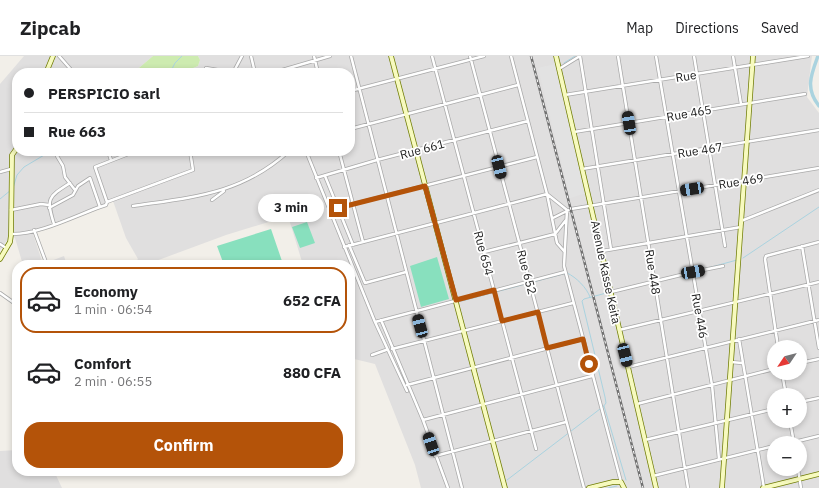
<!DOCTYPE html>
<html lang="en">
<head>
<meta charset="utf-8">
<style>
	:root { --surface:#fff; --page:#f6f6f6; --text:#202124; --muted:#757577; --line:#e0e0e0; --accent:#b45309 }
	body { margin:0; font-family:"IBM Plex Sans",sans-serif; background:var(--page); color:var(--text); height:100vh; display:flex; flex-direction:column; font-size:15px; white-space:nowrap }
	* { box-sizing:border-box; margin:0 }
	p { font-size:13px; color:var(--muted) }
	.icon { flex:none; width:22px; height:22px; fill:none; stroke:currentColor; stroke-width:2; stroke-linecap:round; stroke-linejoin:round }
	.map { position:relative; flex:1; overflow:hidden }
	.sheet { position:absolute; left:12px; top:204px; width:343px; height:216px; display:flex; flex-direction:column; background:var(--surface); border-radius:16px; box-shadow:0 2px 6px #0003 }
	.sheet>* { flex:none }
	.hud { position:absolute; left:12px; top:12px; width:343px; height:88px; border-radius:16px; box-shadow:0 2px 6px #0003; display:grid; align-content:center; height:88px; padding:0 12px; background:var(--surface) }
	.needle { width:26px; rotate:235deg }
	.controls { position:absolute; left:767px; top:284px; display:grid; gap:8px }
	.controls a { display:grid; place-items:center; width:40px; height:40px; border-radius:50%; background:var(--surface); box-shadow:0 2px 6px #0003; font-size:20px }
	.end { position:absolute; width:18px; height:18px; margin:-9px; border:5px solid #b45309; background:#fff; box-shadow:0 0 0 2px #fff }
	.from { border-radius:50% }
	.bubble { position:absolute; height:28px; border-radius:14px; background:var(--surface); box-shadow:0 2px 6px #0003; font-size:13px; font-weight:800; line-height:28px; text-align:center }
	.car { position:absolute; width:12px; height:24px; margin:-12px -6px; border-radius:5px; box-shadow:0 0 3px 1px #0007; background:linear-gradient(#222 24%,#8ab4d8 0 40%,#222 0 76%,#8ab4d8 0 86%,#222 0) }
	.hud b { display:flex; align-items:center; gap:14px; height:38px; font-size:15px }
	.hud b+b { border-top:1px solid var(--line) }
	.hud i { width:10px; height:10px; background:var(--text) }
	ul { padding:7px 0 0; list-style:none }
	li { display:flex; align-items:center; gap:12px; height:66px; margin:0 8px 6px; padding:0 4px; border:2px solid transparent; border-radius:16px }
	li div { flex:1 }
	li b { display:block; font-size:15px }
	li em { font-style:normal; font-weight:800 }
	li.current { border-color:var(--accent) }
	li>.icon { width:36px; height:36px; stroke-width:1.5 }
	.cta { display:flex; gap:8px; margin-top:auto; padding:8px 12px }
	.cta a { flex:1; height:46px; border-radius:16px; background:var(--accent); color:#fff; font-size:16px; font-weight:800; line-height:46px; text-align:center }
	header { display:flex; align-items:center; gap:24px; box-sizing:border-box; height:56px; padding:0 20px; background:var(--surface); border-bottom:1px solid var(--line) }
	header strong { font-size:19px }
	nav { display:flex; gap:22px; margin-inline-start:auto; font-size:14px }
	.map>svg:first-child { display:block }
</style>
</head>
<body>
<header>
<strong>Zipcab</strong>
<nav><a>Map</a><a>Directions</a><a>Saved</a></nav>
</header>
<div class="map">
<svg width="819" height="432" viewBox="0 0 819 432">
	<rect width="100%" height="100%" fill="#f2efe9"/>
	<path fill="#e0dfdf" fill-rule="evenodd" d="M24 0H153L133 17H17V95H350V17H181L198 10 200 4 198 0H812L807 41 819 57V432H421L415 409 375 308 350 302V209H303L288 160 226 179 145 209H133L138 203 126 182 113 145 32 175 43 208 64 200 67 209H23L15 182 11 179 0 194V28ZM774 291H800V317H774ZM774 339H800V365H774ZM774 387H800V413H774Z
		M17 394V415H54L62 432H0V395Z"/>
	<path fill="#cdebb0" d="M153 0H198L200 4 198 10 181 17H133Z"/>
	<path fill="#88e0be" d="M307 166 315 187 300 192 292 171Z
		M271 173 283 208 224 209 217 190Z
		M437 201 449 243 421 251 410 210Z"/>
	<path fill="#e2e2e2" d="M555 8 587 137 570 142 538 12Z"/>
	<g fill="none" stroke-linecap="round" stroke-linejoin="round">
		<path stroke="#aad3df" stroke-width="1" d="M564 7 575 0
			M170 17 175 7 182 0
			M13 132 17 119 24 111 51 95
			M0 143 11 134
			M743 202 819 151
			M704 213 737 204
			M462 245 567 217C576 221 587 232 590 241
			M604 350 626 424
			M603 351 606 347 605 341 582 245 584 243 610 236
			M507 424 600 353
			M608 432 617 430"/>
		<path stroke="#aad3df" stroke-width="3.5" d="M818 0C811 19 805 32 819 50"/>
		<g stroke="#a9a9a9" stroke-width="4">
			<path id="street" d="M59 0 74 17
				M251 0 255 17
				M314 0 318 17
				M351 0 462 432
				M432 0 536 393
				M470 0 584 432
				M511 0 547 138 557 187 564 195
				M618 0 688 432
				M656 0 712 329 719 403
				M694 0 725 190
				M733 0 741 48
				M559 13 580 0 611 193
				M205 17 206 12 235 17
				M233 17 242 0
				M272 17 330 0
				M350 35 484 0
				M565 39 808 0
				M350 73 518 29
				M574 76 805 38
				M108 95 111 104
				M121 95 123 100
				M306 95 375 266 407 335
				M339 95 363 186
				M57 100 63 110 65 121 75 134
				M582 113 819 74
				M0 116 11 113
				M325 120 353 189
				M316 122 377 104 528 65
				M212 144 224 135
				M107 146 95 111 136 95
				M133 150C194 141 242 138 289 95
				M49 152 73 139 78 130 90 122 100 151
				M338 152 537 101
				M11 154 41 148 49 149
				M553 162 571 153 819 112
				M741 165 819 134
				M54 168C46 142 48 141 70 127
				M34 174 47 209
				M11 178C38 179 75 160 100 151L106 149 107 146 193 114 190 95
				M0 188 6 192
				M349 189 365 227 406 216
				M802 190 819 292
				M344 191 547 138 567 154 564 210 621 426
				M602 195 741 171
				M484 196 555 178 566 164
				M611 236 693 216 723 210
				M0 237 17 249
				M381 264 423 364 448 432
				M375 266 565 216
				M619 274 819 226
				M739 283 764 432
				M778 291 765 203 766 200 819 186
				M392 293 573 247
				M372 299 386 294
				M731 306 742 307
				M800 307 819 303
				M628 311 819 264
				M782 317 786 339
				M407 329 583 283
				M800 346 819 342
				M637 348 774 313
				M423 364 592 320
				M790 365 794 387
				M645 384 774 353
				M790 387 819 380
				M435 400 566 366
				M798 413 801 432
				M653 420 774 390"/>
		</g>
		<g stroke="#707d05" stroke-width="5.5">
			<path id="secondary" d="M391 0 505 432
				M556 0 656 432
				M46 17 53 0
				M0 203 10 186 11 179 12 99 17 92
				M589 432 613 426H621L624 432
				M722 432 753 0
				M763 432 819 418"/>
		</g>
		<use href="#street" stroke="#fff" stroke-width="2.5"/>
		<use href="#secondary" stroke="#f7fabf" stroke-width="4"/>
		<g stroke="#707070" stroke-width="2.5">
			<path id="rail" d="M531 0 643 432"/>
		</g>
		<use href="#rail" stroke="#fff" stroke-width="1" stroke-dasharray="3" stroke-linecap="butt"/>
	</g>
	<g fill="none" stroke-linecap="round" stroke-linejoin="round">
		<path stroke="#b45309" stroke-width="5" d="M338 152 425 130 456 244 494 234 502 265 538 256 547 292 583 283 589 308"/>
	</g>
	<g text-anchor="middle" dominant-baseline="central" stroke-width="3.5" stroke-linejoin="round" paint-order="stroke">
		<g font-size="12" fill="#222" stroke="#fff">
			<text transform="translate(686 20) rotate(-9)">Rue</text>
			<text transform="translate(689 57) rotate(-10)">Rue 465</text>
			<text transform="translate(422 93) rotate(-15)">Rue 661</text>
			<text transform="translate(700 94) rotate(-9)">Rue 467</text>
			<text transform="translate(741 125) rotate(-9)">Rue 469</text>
			<text transform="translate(484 197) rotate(75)">Rue 654</text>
			<text transform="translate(527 216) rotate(75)">Rue 652</text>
			<text transform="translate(606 216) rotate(78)">Avenue Kasse Keita</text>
			<text transform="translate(653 216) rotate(81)">Rue 448</text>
			<text transform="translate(700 260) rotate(80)">Rue 446</text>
		</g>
	</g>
</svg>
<div class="controls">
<a><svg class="needle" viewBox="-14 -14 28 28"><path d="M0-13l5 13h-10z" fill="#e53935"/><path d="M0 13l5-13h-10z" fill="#757577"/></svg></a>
<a>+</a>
<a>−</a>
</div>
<i class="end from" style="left:589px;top:308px"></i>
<i class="end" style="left:338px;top:152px"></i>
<div class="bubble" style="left:258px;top:138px;width:66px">3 min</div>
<i class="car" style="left:629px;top:67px;rotate:351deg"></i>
<i class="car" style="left:499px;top:111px;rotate:166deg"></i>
<i class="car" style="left:692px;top:133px;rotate:261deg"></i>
<i class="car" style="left:693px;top:216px;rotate:80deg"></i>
<i class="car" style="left:420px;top:270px;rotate:345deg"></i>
<i class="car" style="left:625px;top:299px;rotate:166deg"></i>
<i class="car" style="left:431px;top:388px;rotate:341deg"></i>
<div class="hud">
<b><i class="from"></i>PERSPICIO sarl</b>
<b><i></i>Rue 663</b>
</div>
<section class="sheet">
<ul>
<li class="current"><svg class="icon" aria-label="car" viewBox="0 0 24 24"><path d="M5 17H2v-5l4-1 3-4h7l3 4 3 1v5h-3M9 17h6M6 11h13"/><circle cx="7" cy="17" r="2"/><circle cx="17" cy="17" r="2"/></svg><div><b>Economy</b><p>1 min · 06:54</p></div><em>652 CFA</em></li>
<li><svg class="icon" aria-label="car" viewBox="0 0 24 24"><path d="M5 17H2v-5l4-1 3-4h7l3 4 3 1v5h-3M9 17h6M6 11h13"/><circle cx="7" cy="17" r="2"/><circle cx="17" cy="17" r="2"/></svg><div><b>Comfort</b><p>2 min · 06:55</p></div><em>880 CFA</em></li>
</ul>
<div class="cta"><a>Confirm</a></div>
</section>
</div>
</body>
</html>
